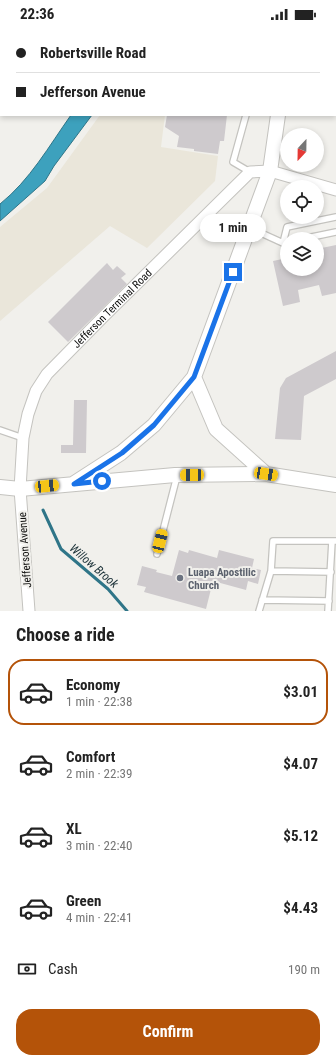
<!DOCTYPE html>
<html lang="en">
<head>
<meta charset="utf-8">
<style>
	:root { --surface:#fff; --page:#f6f6f6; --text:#222; --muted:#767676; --line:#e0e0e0; --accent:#b45309 }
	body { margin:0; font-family:"Roboto Condensed",sans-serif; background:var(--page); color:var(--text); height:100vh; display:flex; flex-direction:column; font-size:15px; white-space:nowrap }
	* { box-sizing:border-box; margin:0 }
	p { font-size:13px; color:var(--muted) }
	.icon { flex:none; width:22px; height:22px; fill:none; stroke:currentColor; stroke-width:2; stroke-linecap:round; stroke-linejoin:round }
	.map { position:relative; height:583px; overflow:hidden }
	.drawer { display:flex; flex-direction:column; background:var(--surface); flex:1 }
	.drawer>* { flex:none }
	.top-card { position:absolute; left:0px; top:0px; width:336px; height:88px; box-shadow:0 2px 6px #0003; display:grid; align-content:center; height:88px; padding:0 16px; background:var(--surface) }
	.needle { width:26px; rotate:202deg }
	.fabs { position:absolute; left:280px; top:100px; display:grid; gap:8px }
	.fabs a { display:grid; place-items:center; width:44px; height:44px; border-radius:50%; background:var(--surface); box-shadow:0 2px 6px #0003; font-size:20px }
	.end { position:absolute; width:18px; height:18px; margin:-9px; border:5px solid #1a73e8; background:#fff; box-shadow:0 0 0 2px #fff }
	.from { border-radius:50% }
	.bubble { position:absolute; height:28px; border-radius:14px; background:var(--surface); box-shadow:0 2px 6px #0003; font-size:13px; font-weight:700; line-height:28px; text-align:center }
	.car { position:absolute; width:12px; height:24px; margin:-12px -6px; border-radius:5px; box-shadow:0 0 3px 1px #0007; background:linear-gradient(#f5c518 24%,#345 0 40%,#f5c518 0 76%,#345 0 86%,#f5c518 0) }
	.top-card b { display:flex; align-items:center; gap:14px; height:38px; font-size:15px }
	.top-card b+b { border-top:1px solid var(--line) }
	.top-card i { width:10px; height:10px; background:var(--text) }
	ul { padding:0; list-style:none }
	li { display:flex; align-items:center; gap:12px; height:66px; margin:0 8px 6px; padding:0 8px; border:2px solid transparent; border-radius:16px }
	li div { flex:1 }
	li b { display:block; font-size:15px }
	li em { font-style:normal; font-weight:700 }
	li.on { border-color:var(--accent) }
	li>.icon { width:36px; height:36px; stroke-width:1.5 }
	h2 { padding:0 16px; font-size:18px; line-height:48px }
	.pay { display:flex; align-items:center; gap:10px; height:44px; padding:0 16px; font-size:15px }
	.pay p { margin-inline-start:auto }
	.primary-button { display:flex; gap:8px; margin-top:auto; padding:8px 16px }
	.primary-button a { flex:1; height:46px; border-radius:16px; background:var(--accent); color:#fff; font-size:16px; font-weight:700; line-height:46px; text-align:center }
	.status { display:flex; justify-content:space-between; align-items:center; height:28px; padding:0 20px; background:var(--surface); direction:ltr }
	.status svg { height:11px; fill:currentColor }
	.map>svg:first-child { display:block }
</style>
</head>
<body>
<div class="status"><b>22:36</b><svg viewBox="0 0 49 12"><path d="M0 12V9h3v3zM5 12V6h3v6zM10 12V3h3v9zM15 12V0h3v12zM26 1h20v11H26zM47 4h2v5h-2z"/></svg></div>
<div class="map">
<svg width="336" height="583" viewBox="0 0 336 583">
	<rect width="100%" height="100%" fill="#f1f0ec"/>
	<path fill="#eae6da" d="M100 87H165L161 119 218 128 215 153 147 220 110 198 0 293V199L47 160Z"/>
	<path fill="#3da1bd" stroke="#2f7588" d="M71 87H92L54 138 45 153 0 193V176C30 152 49 118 71 87Z"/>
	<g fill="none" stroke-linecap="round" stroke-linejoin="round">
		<path stroke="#2f7588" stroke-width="3" d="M43 482 61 521 108 561 127 583"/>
	</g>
	<path fill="#cecacd" d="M167 87H227L224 113H220L218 126 194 123V121L177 119 179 108 165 99Z
		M336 217V265L322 268 319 257 298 262 300 274 283 278 273 233 287 230V241H317V221Z
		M107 235 113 242 117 238 126 246 121 250 127 256 68 314 48 294Z
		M336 323V351L304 368 301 412 275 411 280 360 286 350Z
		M74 372H87L86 425H61V417H73Z
		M179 522 188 525 189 522 217 530 219 522 254 531 252 540 261 542 258 556 248 553 246 562 213 553 206 581 144 564 146 559 137 557 142 538 157 542 156 544 172 548Z"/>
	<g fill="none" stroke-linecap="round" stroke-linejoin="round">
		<g stroke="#c4c3bf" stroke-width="8">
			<path id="service" d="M335 20H336
				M246 87 233 134 250 144
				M250 200 283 215H286
				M302 211 336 204
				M283 215 287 199 336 189
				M0 402 23 410
				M157 526 177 448
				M271 543 331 544
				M262 572 329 573
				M259 583 271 543 273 513H336
				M328 583 332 513"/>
		</g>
		<g stroke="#c4c3bf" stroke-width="13">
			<g id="minor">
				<path id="s1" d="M29 583 20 461 23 410 28 386 36 363 47 346 104 288 250 144 270 143 336 162"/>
			</g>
		</g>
		<g stroke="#c4c3bf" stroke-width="16">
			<path id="tertiary" d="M288 1V0
				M194 349 216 401 266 446
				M73 456 121 425 154 397 194 349 270 143 278 87
				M0 459 20 461 175 447 266 446 336 457"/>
		</g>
		<use href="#service" stroke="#fff" stroke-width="5.5"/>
		<use href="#minor" stroke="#fff" stroke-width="11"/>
		<use href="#tertiary" stroke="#fff" stroke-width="14"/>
	</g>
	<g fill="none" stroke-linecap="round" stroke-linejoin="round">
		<path stroke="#1a73e8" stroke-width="5" d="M102 453 74 456 122 425 154 397 194 349 233 244"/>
	</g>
	<circle fill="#6b7280" stroke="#f1f0ec" stroke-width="1.5" cx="180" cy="550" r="4"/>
	<g text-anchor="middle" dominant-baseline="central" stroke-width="4" stroke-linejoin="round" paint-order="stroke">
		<g font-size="11" fill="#0e0e0d" stroke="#f1f0ec">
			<text stroke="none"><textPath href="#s1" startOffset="335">Jefferson Terminal Road</textPath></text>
			<text transform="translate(25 522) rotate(-94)">Jefferson Avenue</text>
		</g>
		<g font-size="11" font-weight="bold" fill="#5b616d" stroke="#f1f0ec" text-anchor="start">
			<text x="188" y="544">Luapa Apostilic<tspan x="188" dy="13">Church</tspan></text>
		</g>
		<g font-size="12" font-style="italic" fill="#1a3037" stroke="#f1f0ec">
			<text transform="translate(94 538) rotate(41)">Willow Brook</text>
		</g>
	</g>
</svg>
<div class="fabs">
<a><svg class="needle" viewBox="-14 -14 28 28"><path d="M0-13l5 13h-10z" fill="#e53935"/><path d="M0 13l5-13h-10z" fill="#767676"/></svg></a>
<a><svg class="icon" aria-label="locate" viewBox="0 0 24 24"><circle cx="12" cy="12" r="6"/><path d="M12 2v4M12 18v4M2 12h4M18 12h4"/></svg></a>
<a><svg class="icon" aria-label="layers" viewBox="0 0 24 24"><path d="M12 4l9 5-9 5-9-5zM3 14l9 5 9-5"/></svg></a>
</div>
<i class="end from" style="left:102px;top:453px"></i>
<i class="end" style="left:233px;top:244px"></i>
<div class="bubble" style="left:200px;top:186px;width:66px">1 min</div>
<i class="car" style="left:266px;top:446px;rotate:99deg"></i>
<i class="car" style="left:192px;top:447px;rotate:269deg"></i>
<i class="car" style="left:47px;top:458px;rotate:84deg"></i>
<i class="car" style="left:160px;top:513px;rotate:14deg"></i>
<div class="top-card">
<b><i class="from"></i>Robertsville Road</b>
<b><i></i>Jefferson Avenue</b>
</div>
</div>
<section class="drawer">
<h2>Choose a ride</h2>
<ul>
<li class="on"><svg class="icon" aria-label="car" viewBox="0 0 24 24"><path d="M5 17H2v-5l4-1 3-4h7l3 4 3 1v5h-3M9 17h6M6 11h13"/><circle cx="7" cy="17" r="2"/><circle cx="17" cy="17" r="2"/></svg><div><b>Economy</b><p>1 min · 22:38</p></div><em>$3.01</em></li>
<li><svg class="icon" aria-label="car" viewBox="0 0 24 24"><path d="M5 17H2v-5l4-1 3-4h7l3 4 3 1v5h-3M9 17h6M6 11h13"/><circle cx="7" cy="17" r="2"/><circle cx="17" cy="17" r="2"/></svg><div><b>Comfort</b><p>2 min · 22:39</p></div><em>$4.07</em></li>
<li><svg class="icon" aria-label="car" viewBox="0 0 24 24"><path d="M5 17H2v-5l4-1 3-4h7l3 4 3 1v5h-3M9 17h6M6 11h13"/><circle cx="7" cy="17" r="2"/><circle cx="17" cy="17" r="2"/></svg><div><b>XL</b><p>3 min · 22:40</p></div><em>$5.12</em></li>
<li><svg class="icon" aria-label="car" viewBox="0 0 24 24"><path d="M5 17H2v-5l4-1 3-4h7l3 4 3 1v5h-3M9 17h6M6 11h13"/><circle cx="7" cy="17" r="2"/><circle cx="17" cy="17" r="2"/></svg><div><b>Green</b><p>4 min · 22:41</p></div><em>$4.43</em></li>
</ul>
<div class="pay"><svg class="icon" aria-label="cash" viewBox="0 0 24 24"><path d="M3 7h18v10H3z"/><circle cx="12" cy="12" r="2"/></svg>Cash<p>190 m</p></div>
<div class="primary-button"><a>Confirm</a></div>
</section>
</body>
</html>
